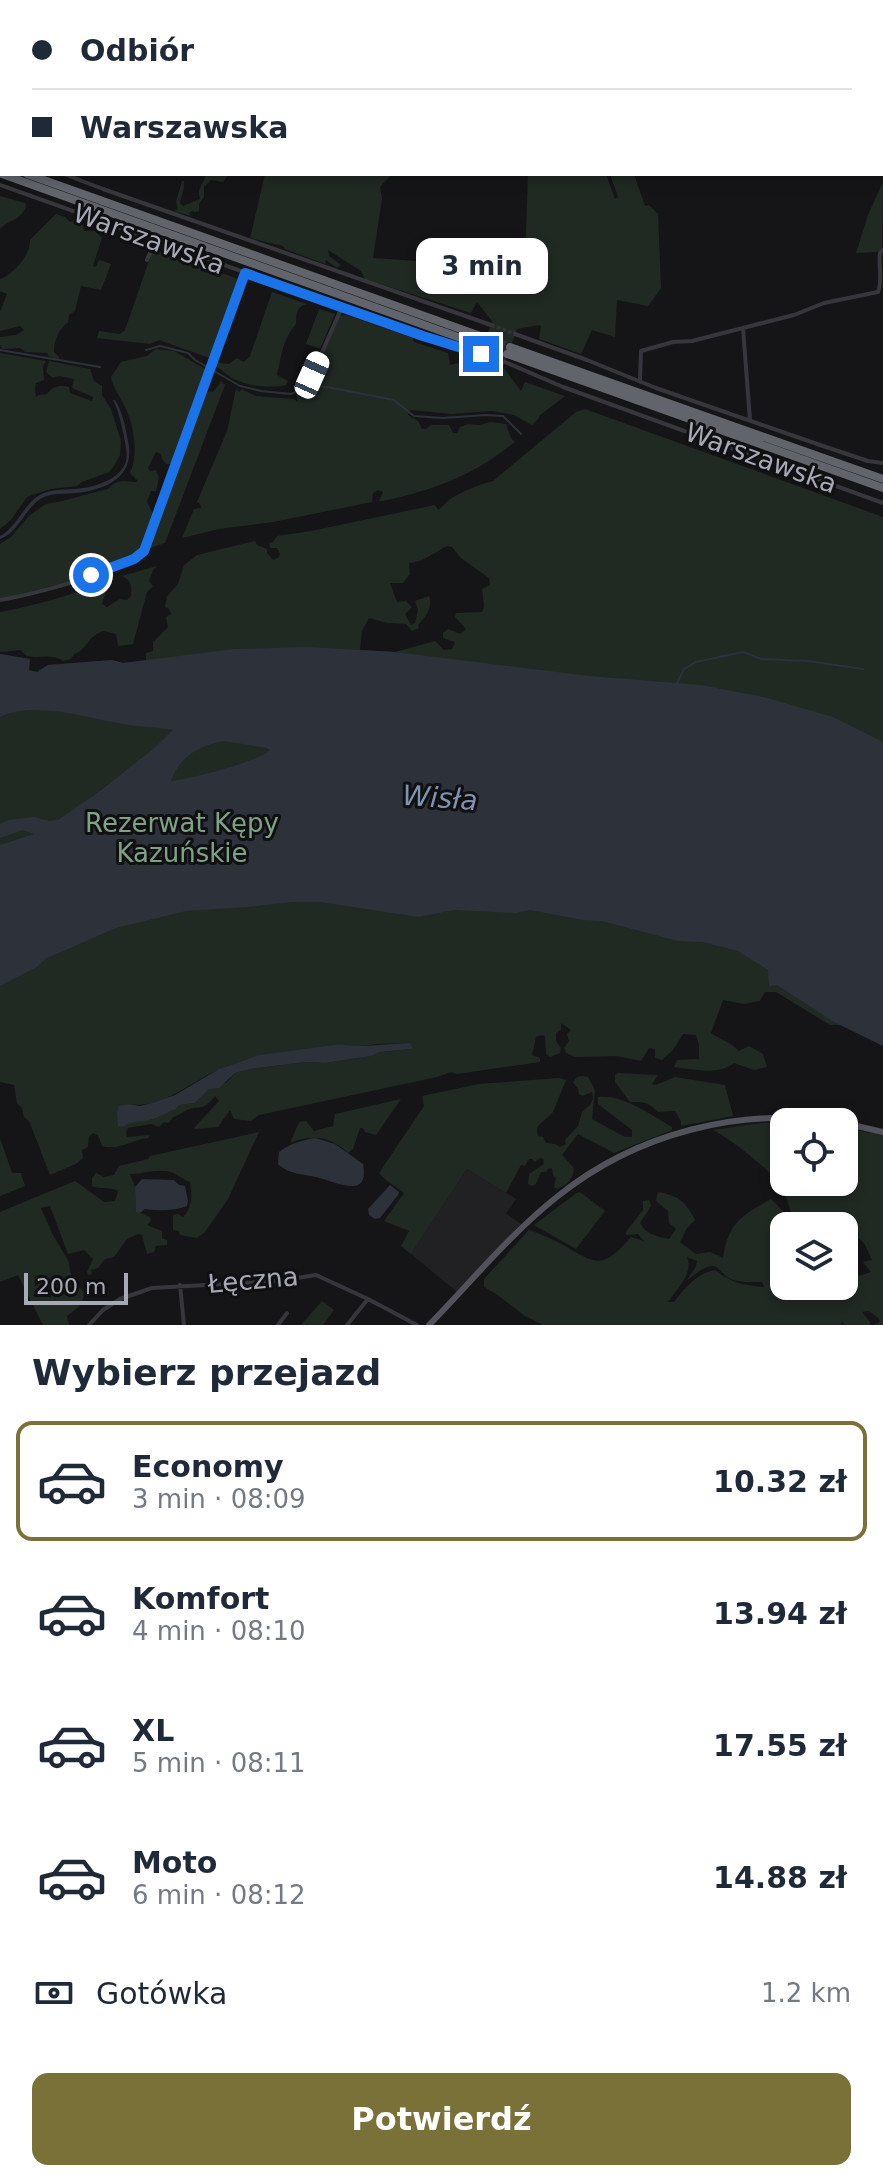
<!DOCTYPE html>
<html lang="pl">
<head>
<meta charset="utf-8">
<style>
	:root { --surface:#fff; --page:#f2f2f3; --text:#1f2937; --muted:#747a83; --line:#e0e1e3; --accent:#7a7138 }
	body { margin:0; font-family:"DejaVu Sans",sans-serif; background:var(--page); color:var(--text); height:100vh; display:flex; flex-direction:column; font-size:30px; white-space:nowrap }
	* { box-sizing:border-box; margin:0 }
	p { font-size:26px; color:var(--muted) }
	.icon { flex:none; width:44px; height:44px; fill:none; stroke:currentColor; stroke-width:2; stroke-linecap:round; stroke-linejoin:round }
	.map { position:relative; height:1325px; overflow:hidden }
	.side { display:flex; flex-direction:column; background:var(--surface); flex:1 }
	.side>* { flex:none }
	.top-card { position:absolute; left:0px; top:0px; width:884px; height:176px; box-shadow:0 4px 12px #0003; display:grid; align-content:center; height:176px; padding:0 32px; background:var(--surface) }
	.buttons { position:absolute; left:770px; top:1108px; display:grid; gap:16px }
	.buttons a { display:grid; place-items:center; width:88px; height:88px; border-radius:16px; background:var(--surface); box-shadow:0 4px 12px #0003; font-size:40px }
	.scale { position:absolute; left:24px; bottom:20px; width:104px; box-sizing:border-box; padding-left:8px; border:4px solid #a7aab6; border-top:0; font-size:22px; line-height:28px; white-space:nowrap; color:#a7aab6; -webkit-text-stroke:6px #101012; paint-order:stroke }
	.end { position:absolute; width:36px; height:36px; margin:-18px; border:10px solid #1a73e8; background:#fff; box-shadow:0 0 0 4px #fff }
	.from { border-radius:50% }
	.bubble { position:absolute; height:56px; border-radius:16px; background:var(--surface); box-shadow:0 4px 12px #0003; font-size:26px; font-weight:700; line-height:56px; text-align:center }
	.car { position:absolute; width:24px; height:48px; margin:-24px -12px; border-radius:10px; box-shadow:0 0 6px 2px #0007; background:linear-gradient(#fff 24%,#345 0 40%,#fff 0 76%,#345 0 86%,#fff 0) }
	.top-card b { display:flex; align-items:center; gap:28px; height:76px; font-size:30px }
	.top-card b+b { border-top:2px solid var(--line) }
	.top-card i { width:20px; height:20px; background:var(--text) }
	ul { padding:0; list-style:none }
	li { display:flex; align-items:center; gap:24px; height:120px; margin:0 16px 12px; padding:0 16px; border:4px solid transparent; border-radius:16px }
	li div { flex:1 }
	li b { display:block; font-size:30px }
	li em { font-style:normal; font-weight:700 }
	li.active { border-color:var(--accent) }
	li>.icon { width:72px; height:72px; stroke-width:1.5 }
	h2 { padding:0 32px; font-size:36px; line-height:96px }
	.pay { display:flex; align-items:center; gap:20px; height:88px; padding:0 32px; font-size:30px }
	.pay p { margin-inline-start:auto }
	.action { display:flex; gap:16px; margin-top:auto; padding:16px 32px }
	.action a { flex:1; height:92px; border-radius:16px; background:var(--accent); color:#fff; font-size:32px; font-weight:700; line-height:92px; text-align:center }
	.map>svg:first-child { display:block }
</style>
</head>
<body>
<div class="map">
<svg width="883" height="1325" viewBox="0 0 883 1325">
	<rect width="100%" height="100%" fill="#151517"/>
	<path fill="#212124" d="M467 1169 516 1199 506 1213 521 1224 457 1292 411 1254Z"/>
	<path fill="#212923" fill-rule="evenodd" d="M206 174H229L223 182 211 180 204 187V197L199 204V211L196 212 191 211 189 214 191 216 174 211 178 209 176 202 182 181H184C185 190 181 195 180 203L183 206 200 199C196 188 204 184 206 174Z
		M265 174 331 176 392 174 380 187 382 199 373 258 417 261 425 258 433 242 506 250 499 282 527 292 525 262 528 174H606L615 199 618 197 610 174H634L645 206 649 205 658 214 661 288 648 306 617 300 615 337 592 330 581 354 539 339 541 326 539 325 517 329 503 367 521 391 525 382 565 396 539 416V418L532 425 514 415 492 411 452 414 410 410 408 415 418 421 422 429H426L431 425H449L453 433H457L460 427 468 424 479 425 490 422 506 424 511 438 515 442C472 476 436 489 383 501H379L383 492 378 490 373 493 372 502 273 522 219 529 182 538 194 509 201 508 200 504 197 502 227 431 236 389 240 392 241 389 256 396 294 399 298 402 296 396 302 392 304 384 308 386 339 316 346 315 413 338 414 342 448 353 450 365 479 358 492 321 477 302 471 313 365 279 361 271 328 250 329 256 341 265 337 268 326 260 325 264 285 249 283 246 250 238Z
		M883 182 882 249 877 252 856 253 868 215Z
		M0 196 25 203 26 207C19 222 9 219 0 229Z
		M56 214 65 217 70 222 75 221 83 225 84 231H95L102 238 93 266 96 267 99 260 111 264 101 290 81 286 75 311 69 315 68 322C59 330 54 339 54 352L59 357V359L49 357 47 353 25 352 20 348 3 349 0 345V337L16 335 24 330 20 326 0 331V312L7 294 0 291V279C14 274 31 254 30 240Z
		M153 249 238 279 212 359 159 340 150 344 97 338 99 331 120 334 125 330Z
		M272 292 307 304C296 307 296 314 296 324 283 338 281 357 277 375L288 381 286 385C267 389 242 386 226 374 222 371 219 368 215 366L217 360 220 363 229 364 237 358 244 362 250 356Z
		M319 309 335 314 320 349 306 344Z
		M156 349 174 351 207 370 174 464H166L162 459 161 454 156 452 148 468 150 471 156 470 159 478 156 491H151L147 502 152 512 155 515C152 525 149 541 142 550 128 569 27 593 0 599V544L11 537 30 515 46 504 62 501 108 489C116 479 125 481 136 482L138 481 130 473C139 454 134 426 125 407 121 397 113 389 111 377L121 362 147 356Z
		M0 353 46 361 43 367 44 380 36 383 35 388 36 397 39 395 47 394C53 386 60 385 69 387L70 393 92 401 93 397 72 388 74 379 59 376 53 378 46 372 49 361 90 369 94 381 102 386V395L111 409 121 441 120 455 114 466 109 472 82 482 77 486 51 489 32 495 27 497 11 520 0 529Z
		M221 381 225 385 165 543 147 549 149 545 154 543 152 540 205 393 214 391Z
		M585 409 883 517V1032L866 1025H830L776 992H765L760 1001 744 1004 723 1000 711 1033C721 1040 731 1042 739 1051L749 1046 763 1054 767 1067 754 1070 734 1063C718 1076 693 1069 674 1067L677 1060 699 1059V1045L696 1035 683 1034 673 1050 662 1060 655 1058V1049L649 1048 641 1061 617 1056 575 1057 566 1053 564 1048 569 1041 567 1034 571 1030 561 1023V1030L556 1033V1041L561 1048 560 1053 550 1057 546 1054 545 1036 542 1035 536 1037 532 1055 540 1058V1062L457 1074 451 1072 437 1077 259 1115 251 1121 234 1119 230 1110 218 1127 195 1129 194 1128 219 1101 215 1096C202 1113 200 1104 185 1111 181 1113 177 1116 173 1117L169 1123 164 1122 159 1127 151 1124 128 1128 126 1132 127 1137 150 1135 148 1138C131 1140 119 1151 102 1146L98 1135 93 1133 89 1137 88 1147 82 1150 83 1158 76 1164 50 1175 29 1121 24 1117 22 1108 17 1103 14 1085 0 1082V654L30 659 29 670 37 672 48 665 112 660 123 663 146 661V653L153 651V642L168 627 166 617 171 614 169 609 165 607 167 596 178 584 184 565 197 555 255 541 257 545 267 549V553L273 560 278 558 280 554 277 548H270L269 543 273 542 277 536 311 531 435 505 438 510C442 508 444 504 448 501 455 494 483 483 493 481L576 412ZM447 546 452 547 461 558 489 578 490 585 482 589 484 606 482 612 456 613 455 617 466 629 460 634 448 629 443 633V638L455 642 452 649 444 650 435 641 395 652 360 650 362 631 369 618 387 623 406 624 412 631 419 628 418 625C426 617 433 607 429 596L415 601 418 610 415 623 411 625 405 614 412 607 406 601 397 602 390 583H403L410 574 409 563C422 563 435 552 447 546ZM410 1043 411 1049 380 1052 371 1056 325 1063 305 1062 251 1069 235 1073 227 1082 209 1089 195 1103 178 1105 175 1110 167 1111 154 1119 131 1121 129 1104C162 1110 191 1081 220 1069 259 1052 301 1054 342 1044L351 1047 378 1044Z
		M157 566 153 570 149 581 153 586 147 592 133 644 118 646 116 634 103 631C87 638 90 643 80 651 70 658 78 649 71 659L63 661C51 653 40 659 27 656L20 650 0 652V612C38 605 74 594 110 580L102 604 107 607 120 599 127 600 131 596C132 585 131 581 122 576Z
		M618 1073 658 1075 652 1084 656 1085 675 1077 725 1085 733 1116 681 1126V1121L675 1111 658 1112C647 1101 643 1102 630 1102L615 1082V1075Z
		M583 1076 588 1077 595 1090 592 1119 625 1137H632V1130L598 1104V1097C623 1094 651 1115 672 1127V1130L614 1153 578 1134 562 1155 574 1168C573 1180 567 1185 557 1189L554 1187 556 1178 553 1175 552 1168 548 1169 546 1172H541L536 1184 532 1186 528 1184 529 1174 544 1164 543 1159 540 1158 535 1162 532 1159H529L525 1166 521 1165 506 1193 467 1169 411 1254 401 1246 409 1231 384 1221 404 1193 386 1180 379 1173 424 1106 422 1096 479 1084 559 1078 566 1080 553 1112 538 1126 537 1130 538 1136 543 1137 546 1143 555 1144 560 1147 566 1144 565 1140 578 1126 582 1112 590 1105 593 1099 592 1092 582 1096 579 1094 578 1089 573 1082 577 1077Z
		M401 1099 376 1135 365 1132 363 1128H360L353 1149 348 1153C330 1136 313 1134 290 1143L299 1122 306 1121 314 1131 333 1126 335 1114Z
		M808 1121 813 1122H784V1182H844V1128L883 1135V1325H873L880 1322 878 1318 869 1311 862 1312 870 1322V1325H844L842 1321 841 1325H543L525 1316 499 1296 484 1287V1279L529 1230C541 1234 553 1239 565 1246 598 1266 604 1268 631 1237L644 1241 638 1234 626 1235V1232L643 1210V1201L649 1200 651 1206 640 1223C647 1235 656 1236 669 1239L676 1229 669 1223 668 1211 656 1201 658 1192C679 1196 685 1201 695 1220L687 1228 680 1242 696 1254 710 1252 723 1258C728 1223 742 1215 771 1199L784 1212 788 1226H784V1286H806V1298L819 1286H844V1256H846C844 1263 843 1273 849 1279L871 1272 863 1262 872 1260 864 1243 858 1238 859 1232H856V1236L852 1238 847 1226C834 1225 807 1226 797 1218 787 1211 789 1201 784 1191 775 1173 731 1139 713 1130L760 1123ZM687 1257 697 1261 696 1266 687 1280C693 1277 698 1271 705 1268 718 1262 719 1271 727 1277 735 1283 752 1282 762 1282L764 1287C744 1285 731 1283 715 1270 697 1273 685 1288 674 1302H668C677 1289 694 1273 687 1257Z
		M259 1132 228 1199 205 1232 197 1238 180 1235 179 1231 173 1230V1215L178 1214 183 1217C193 1206 192 1196 190 1182 181 1179 175 1171 165 1171 154 1170 141 1174 130 1174L135 1187 136 1211 150 1217 151 1221 147 1225 162 1231V1238L167 1240V1245L156 1246 154 1252 147 1254 142 1235 138 1234 127 1239 114 1257 105 1259 98 1268 91 1270 92 1274 88 1275 87 1272 93 1259 84 1250 68 1254 50 1206 41 1208 53 1235 68 1260 72 1278 85 1294 79 1307 67 1316 69 1325H43L18 1275 0 1282V1212L75 1181 104 1202 115 1201 118 1191C109 1186 101 1190 92 1186V1178L96 1173 104 1177 114 1175 119 1166 148 1159 150 1156Z
		M0 1138 12 1173H21L25 1186 0 1196Z
		M580 1192 605 1211 576 1249 534 1225 575 1194Z
		M322 1301 334 1310 323 1325H301Z"/>
	<path fill="#2c313a" fill-rule="evenodd" d="M113 400H115C123 413 125 426 128 441 136 476 107 490 75 493 65 494 54 493 44 497 25 506 20 532 0 539V536C17 527 22 507 38 496 49 489 62 490 74 489 92 488 121 480 126 461 128 453 125 444 124 436 121 423 119 412 113 400Z
		M308 647 395 652 590 676 701 685 764 697 833 717 883 742V1046L834 1022 777 985 769 986 768 970 738 951 703 942 678 941 602 921 583 920 530 910 516 913 454 910 418 917 321 902H292L247 907 186 911 116 928 45 959 37 967 0 986V845L34 834 23 830 0 838V824L8 820 34 817 49 821 58 820 100 791 152 750 173 730C157 727 139 727 123 724 87 718 34 700 0 717V654L30 659 29 670 37 672 48 665 112 660 123 663 234 649ZM224 741 267 748 270 750C258 762 189 779 171 781 180 756 198 746 224 741Z
		M410 1043 413 1048 411 1049 380 1052 371 1056 325 1063 305 1062 251 1069 235 1073 219 1088 209 1089 195 1103 179 1105 175 1110C167 1111 163 1116 156 1118 144 1123 134 1119 122 1127L118 1126 117 1113 119 1106 129 1104 140 1106 152 1103 175 1095 219 1069 260 1055 342 1044C356 1049 393 1043 410 1043Z
		M315 1138 335 1144 363 1164C370 1199 338 1183 320 1178 306 1174 289 1175 278 1164L279 1152C289 1144 302 1140 315 1138Z
		M142 1179 174 1180 179 1185 185 1186 188 1201 187 1206C174 1211 159 1211 145 1209L140 1213 136 1212 135 1187Z
		M390 1185 399 1192 398 1195 380 1218 375 1219 369 1215 368 1209Z"/>
	<g fill="none" stroke-linecap="round" stroke-linejoin="round">
		<path stroke="#2c313a" stroke-width="2" d="M551 2 642 0
			M0 350 100 367
			M146 350 160 346 188 353 195 360 240 386 261 391 291 394 310 386 327 387 394 400 414 416 443 418 486 415 503 416 521 434
			M677 683 684 669 696 662 743 652 761 659 808 661 863 669"/>
		<path stroke="#323337" stroke-width="4" stroke-dasharray="4 2" stroke-linecap="butt" d="M491 325 515 334
			M481 354 505 362"/>
		<path stroke="#323337" stroke-width="8" stroke-dasharray="8 4" stroke-linecap="butt" d="M486 338 510 347
			M483 346 507 354"/>
		<path stroke="#36363c" stroke-width="4" d="M0 149 2 150
			M64 174 103 189 491 325
			M0 185 423 336 481 354
			M147 260 155 241
			M878 292C883 280 878 266 880 253L883 250
			M743 328 750 420
			M515 334 587 360 656 388 823 446 868 461 883 463
			M505 362 563 387 883 503
			M640 380 641 351 673 342 692 341 794 315 824 303 878 292
			M308 384 342 307
			M0 600C29 595 126 571 144 551L245 273
			M180 1285 184 1325
			M89 1325 103 1310 120 1299 152 1288 277 1281 316 1275 368 1299 417 1325
			M278 1325 287 1313
			M347 1325 368 1299"/>
		<path stroke="#52535a" stroke-width="6" d="M844 1123 883 1132
			M429 1325C471 1282 511 1233 558 1196 637 1133 739 1107 839 1122"/>
		<path stroke="#62646c" stroke-width="8" d="M0 164 2 165
			M2 174 483 346
			M27 174 486 338
			M510 347 883 479
			M507 354 883 488"/>
	</g>
	<g fill="none" stroke-linecap="round" stroke-linejoin="round">
		<path stroke="#1a73e8" stroke-width="10" d="M91 575 134 559 144 551 245 273 423 336 481 354"/>
	</g>
	<g text-anchor="middle" dominant-baseline="central" stroke-width="6" stroke-linejoin="round" paint-order="stroke">
		<g font-size="26" fill="#a7aab6" stroke="#101012">
			<text transform="translate(149 239) rotate(20)">Warszawska</text>
			<text transform="translate(761 458) rotate(20)">Warszawska</text>
			<text transform="translate(253 1280) rotate(-5)">Łęczna</text>
		</g>
		<g font-size="26" fill="#7fa186" stroke="#101012">
			<text x="182" y="823">Rezerwat Kępy<tspan x="182" dy="30">Kazuńskie</tspan></text>
		</g>
		<g font-size="28" font-style="italic" fill="#8092b0" stroke="#101012">
			<text transform="translate(440 798) rotate(4)">Wisła</text>
		</g>
	</g>
</svg>
<div class="buttons">
<a><svg class="icon" aria-label="locate" viewBox="0 0 24 24"><circle cx="12" cy="12" r="6"/><path d="M12 2v4M12 18v4M2 12h4M18 12h4"/></svg></a>
<a><svg class="icon" aria-label="layers" viewBox="0 0 24 24"><path d="M12 4l9 5-9 5-9-5zM3 14l9 5 9-5"/></svg></a>
</div>
<div class="scale">200 m</div>
<i class="end from" style="left:91px;top:575px"></i>
<i class="end" style="left:481px;top:354px"></i>
<div class="bubble" style="left:416px;top:238px;width:132px">3 min</div>
<i class="car" style="left:312px;top:375px;rotate:24deg"></i>
<div class="top-card">
<b><i class="from"></i>Odbiór</b>
<b><i></i>Warszawska</b>
</div>
</div>
<section class="side">
<h2>Wybierz przejazd</h2>
<ul>
<li class="active"><svg class="icon" aria-label="car" viewBox="0 0 24 24"><path d="M5 17H2v-5l4-1 3-4h7l3 4 3 1v5h-3M9 17h6M6 11h13"/><circle cx="7" cy="17" r="2"/><circle cx="17" cy="17" r="2"/></svg><div><b>Economy</b><p>3 min · 08:09</p></div><em>10.32 zł</em></li>
<li><svg class="icon" aria-label="car" viewBox="0 0 24 24"><path d="M5 17H2v-5l4-1 3-4h7l3 4 3 1v5h-3M9 17h6M6 11h13"/><circle cx="7" cy="17" r="2"/><circle cx="17" cy="17" r="2"/></svg><div><b>Komfort</b><p>4 min · 08:10</p></div><em>13.94 zł</em></li>
<li><svg class="icon" aria-label="car" viewBox="0 0 24 24"><path d="M5 17H2v-5l4-1 3-4h7l3 4 3 1v5h-3M9 17h6M6 11h13"/><circle cx="7" cy="17" r="2"/><circle cx="17" cy="17" r="2"/></svg><div><b>XL</b><p>5 min · 08:11</p></div><em>17.55 zł</em></li>
<li><svg class="icon" aria-label="car" viewBox="0 0 24 24"><path d="M5 17H2v-5l4-1 3-4h7l3 4 3 1v5h-3M9 17h6M6 11h13"/><circle cx="7" cy="17" r="2"/><circle cx="17" cy="17" r="2"/></svg><div><b>Moto</b><p>6 min · 08:12</p></div><em>14.88 zł</em></li>
</ul>
<div class="pay"><svg class="icon" aria-label="cash" viewBox="0 0 24 24"><path d="M3 7h18v10H3z"/><circle cx="12" cy="12" r="2"/></svg>Gotówka<p>1.2 km</p></div>
<div class="action"><a>Potwierdź</a></div>
</section>
</body>
</html>
